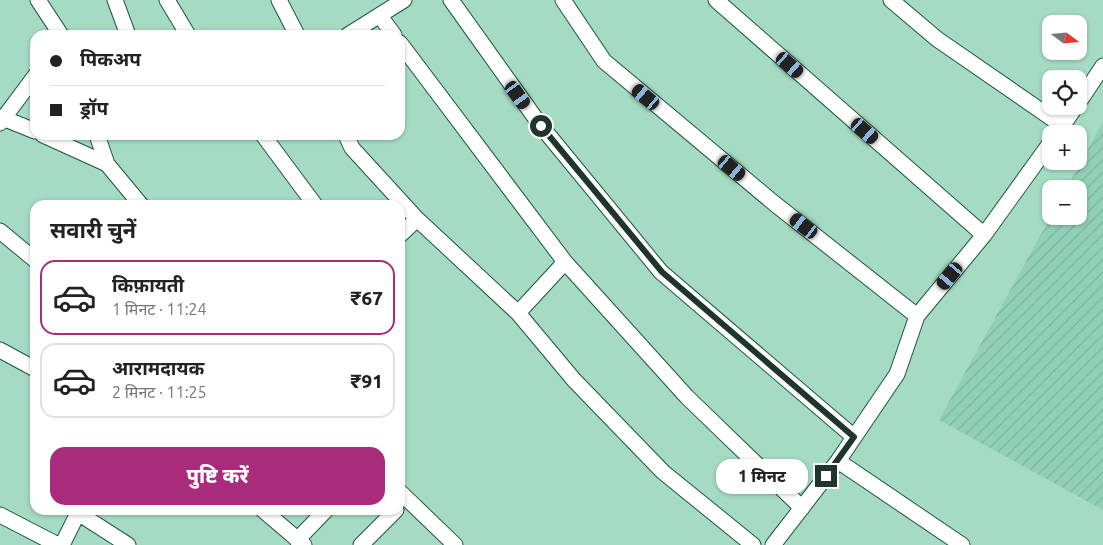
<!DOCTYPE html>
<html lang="hi">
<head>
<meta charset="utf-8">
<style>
	:root { --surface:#fff; --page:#f6f6f6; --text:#222; --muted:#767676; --line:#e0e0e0; --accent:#a82b7c }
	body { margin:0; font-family:Ubuntu,"Noto Sans Devanagari",sans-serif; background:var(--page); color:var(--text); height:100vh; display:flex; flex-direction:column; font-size:19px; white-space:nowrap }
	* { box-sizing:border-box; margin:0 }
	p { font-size:16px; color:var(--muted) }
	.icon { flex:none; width:28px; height:28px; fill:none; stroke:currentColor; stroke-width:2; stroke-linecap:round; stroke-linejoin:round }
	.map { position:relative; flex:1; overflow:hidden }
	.sheet { position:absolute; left:30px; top:200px; width:375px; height:315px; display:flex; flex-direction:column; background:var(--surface); border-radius:15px; box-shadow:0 1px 4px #0004 }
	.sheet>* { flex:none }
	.top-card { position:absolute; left:30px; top:30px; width:375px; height:110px; border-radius:15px; box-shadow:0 1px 4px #0004; display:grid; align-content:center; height:110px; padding:0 20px; background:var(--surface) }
	.needle { width:32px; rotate:106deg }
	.controls { position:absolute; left:1042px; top:15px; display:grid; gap:10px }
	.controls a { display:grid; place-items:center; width:45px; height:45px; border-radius:10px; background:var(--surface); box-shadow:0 1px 4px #0004; font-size:25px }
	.end { position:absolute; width:22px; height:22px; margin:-11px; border:6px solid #20362c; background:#fff; box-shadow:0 0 0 2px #fff }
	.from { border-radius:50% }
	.bubble { position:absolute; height:35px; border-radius:15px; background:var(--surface); box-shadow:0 1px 4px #0004; font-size:16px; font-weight:800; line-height:35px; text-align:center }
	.car { position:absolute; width:15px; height:30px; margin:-15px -8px; border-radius:6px; box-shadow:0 0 4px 1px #0007; background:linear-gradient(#222 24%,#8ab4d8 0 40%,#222 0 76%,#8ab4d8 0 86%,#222 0) }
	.top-card b { display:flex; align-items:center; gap:18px; height:48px; font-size:19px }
	.top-card b+b { border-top:1px solid var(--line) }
	.top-card i { width:12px; height:12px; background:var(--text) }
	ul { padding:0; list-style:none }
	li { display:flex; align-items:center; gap:15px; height:75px; margin:0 10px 8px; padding:0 10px; border:2px solid var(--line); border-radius:15px }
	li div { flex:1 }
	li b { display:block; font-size:19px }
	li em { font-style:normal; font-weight:800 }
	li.active { border-color:var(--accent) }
	li>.icon { width:45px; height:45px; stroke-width:1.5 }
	h2 { padding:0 20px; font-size:22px; line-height:60px }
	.cta { display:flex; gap:10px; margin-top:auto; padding:10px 20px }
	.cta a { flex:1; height:58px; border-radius:15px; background:var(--accent); color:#fff; font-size:20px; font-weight:800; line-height:58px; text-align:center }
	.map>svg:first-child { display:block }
</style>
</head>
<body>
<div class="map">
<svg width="1103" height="545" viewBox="0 0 1103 545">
	<defs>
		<pattern id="industrial-furrows" width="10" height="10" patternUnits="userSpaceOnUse" patternTransform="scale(1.25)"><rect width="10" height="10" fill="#92d0b5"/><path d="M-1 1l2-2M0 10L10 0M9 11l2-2" fill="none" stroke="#7eb39c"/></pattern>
	</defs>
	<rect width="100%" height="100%" fill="#a5dbc3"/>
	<path fill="url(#industrial-furrows)" d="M1103 122V510L939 420 1051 216H1079V189H1066Z"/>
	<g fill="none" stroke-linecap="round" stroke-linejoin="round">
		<g stroke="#1f5340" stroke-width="17">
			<path id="street" d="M38 0 61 35
				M115 0 128 35
				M167 0 188 35
				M279 0 297 35
				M451 0 541 126 661 272 854 437
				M563 0 604 61 775 204 917 316
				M716 0 984 235
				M891 0 937 39 1063 126
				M380 16 394 35
				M348 35 404 0
				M400 43 565 262 687 397 802 508
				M1079 102 1103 66
				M0 117 35 131
				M0 123 35 76
				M1057 134 1076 106
				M43 135 107 164
				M97 135 107 164 141 205
				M263 135 315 205
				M346 135 352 148 417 219 518 313 574 380 663 472 753 545
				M0 231 35 260
				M400 235 417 219
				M518 313 565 262
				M0 350 35 369
				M838 461 962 545
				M400 492 455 545
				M263 510 304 545
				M0 515 58 545
				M297 540 326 510
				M62 545 78 513 128 545
				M361 545 396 510
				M773 545 838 461 897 374 917 316 984 235 1051 142"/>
		</g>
		<use href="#street" stroke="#fff" stroke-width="15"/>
	</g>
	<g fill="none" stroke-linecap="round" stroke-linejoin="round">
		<path stroke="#20362c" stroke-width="6" d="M541 126 662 272 854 437 826 476"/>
	</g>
</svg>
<div class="controls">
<a><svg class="needle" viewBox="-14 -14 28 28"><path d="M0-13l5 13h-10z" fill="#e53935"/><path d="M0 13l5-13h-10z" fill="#767676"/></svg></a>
<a><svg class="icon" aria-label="locate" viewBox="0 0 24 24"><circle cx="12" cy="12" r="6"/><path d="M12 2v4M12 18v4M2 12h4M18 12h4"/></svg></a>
<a>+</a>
<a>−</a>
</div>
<i class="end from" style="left:541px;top:126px"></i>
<i class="end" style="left:826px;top:476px"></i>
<div class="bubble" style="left:716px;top:459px;width:92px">1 मिनट</div>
<i class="car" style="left:790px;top:65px;rotate:131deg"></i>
<i class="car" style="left:518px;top:95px;rotate:144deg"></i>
<i class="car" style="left:646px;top:97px;rotate:310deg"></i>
<i class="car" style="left:865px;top:131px;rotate:131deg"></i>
<i class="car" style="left:732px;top:168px;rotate:130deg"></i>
<i class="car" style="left:804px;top:226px;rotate:308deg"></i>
<i class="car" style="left:950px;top:276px;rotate:220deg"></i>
<div class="top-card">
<b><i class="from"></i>पिकअप</b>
<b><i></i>ड्रॉप</b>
</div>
<section class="sheet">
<h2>सवारी चुनें</h2>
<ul>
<li class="active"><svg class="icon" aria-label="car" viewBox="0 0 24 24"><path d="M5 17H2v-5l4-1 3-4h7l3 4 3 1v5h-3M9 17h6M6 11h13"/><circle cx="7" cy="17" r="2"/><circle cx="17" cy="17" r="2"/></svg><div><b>किफ़ायती</b><p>1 मिनट · 11:24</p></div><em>₹67</em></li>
<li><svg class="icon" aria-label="car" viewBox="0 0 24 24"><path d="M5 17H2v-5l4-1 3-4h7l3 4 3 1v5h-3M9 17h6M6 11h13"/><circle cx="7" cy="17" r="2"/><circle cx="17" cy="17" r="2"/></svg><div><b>आरामदायक</b><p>2 मिनट · 11:25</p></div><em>₹91</em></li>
</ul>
<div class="cta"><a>पुष्टि करें</a></div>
</section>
</div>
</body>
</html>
